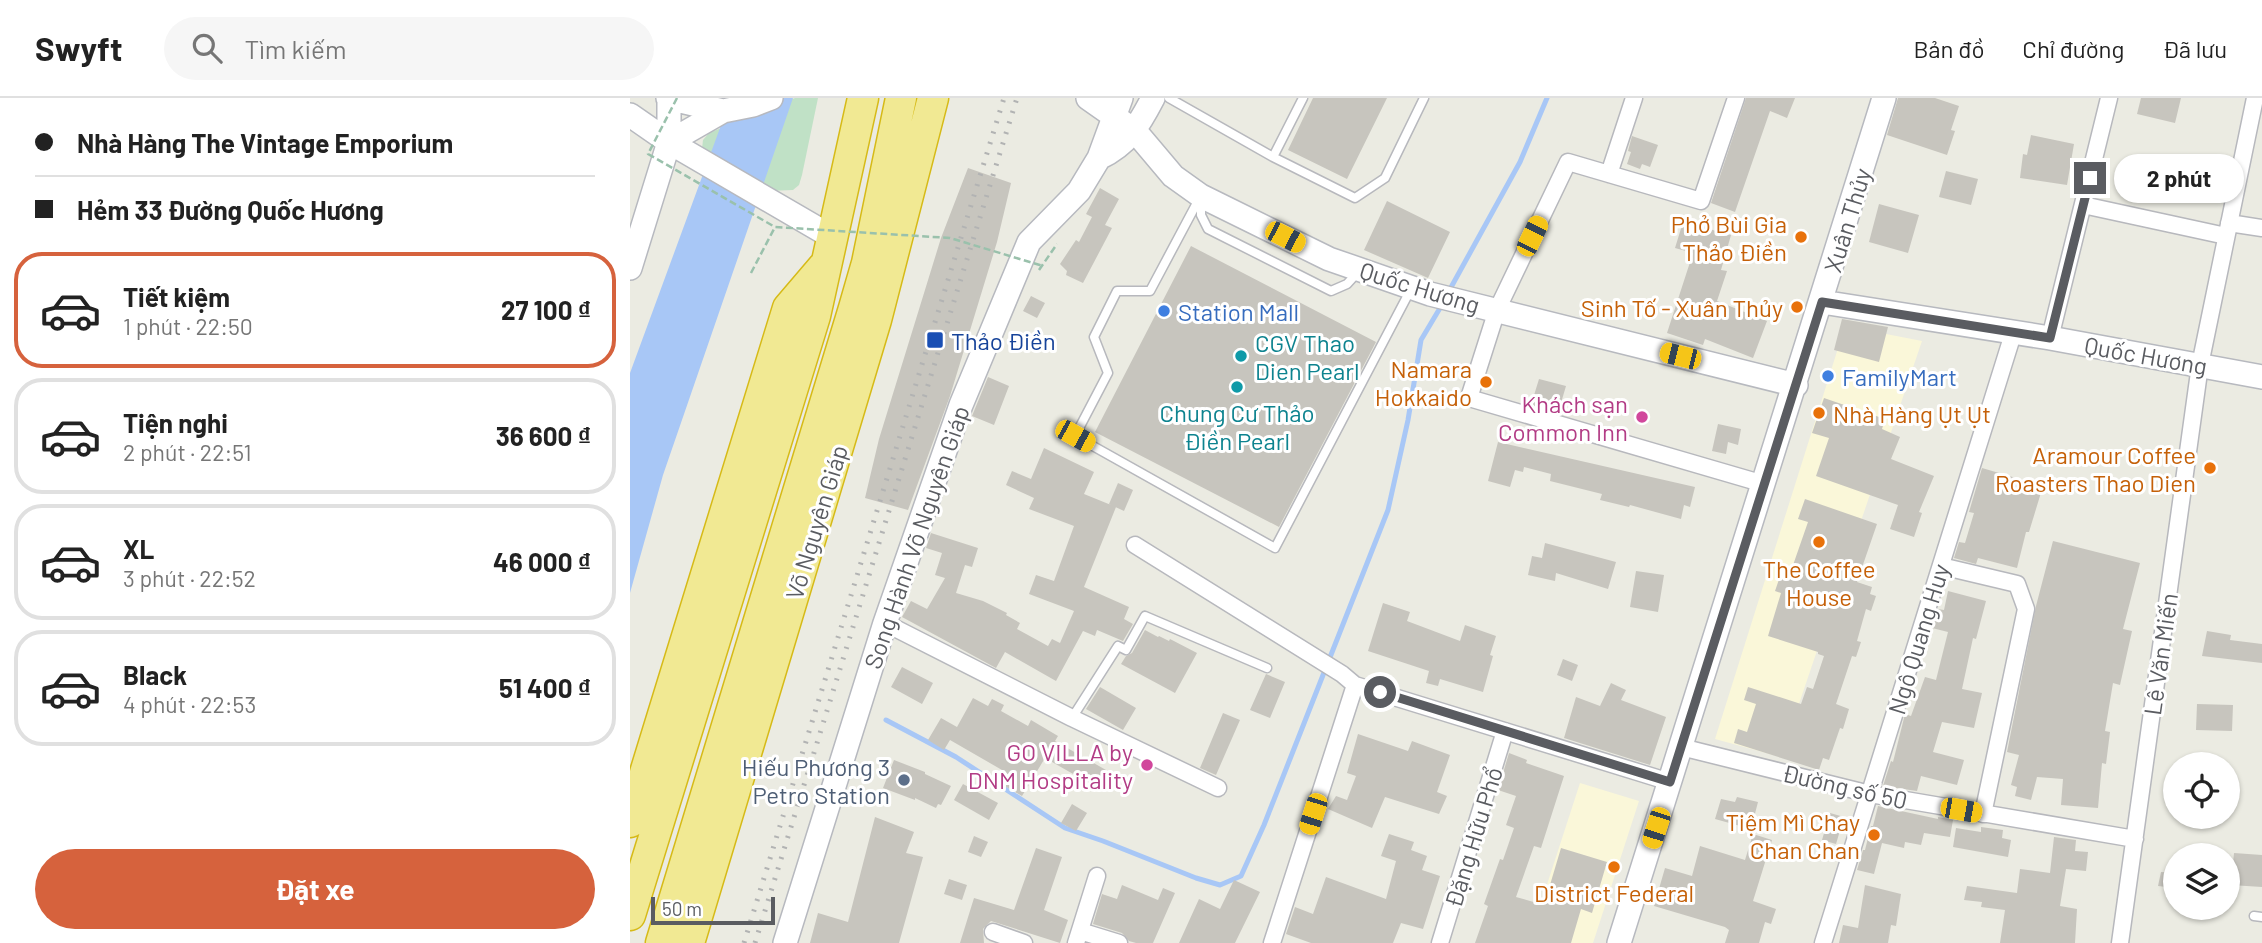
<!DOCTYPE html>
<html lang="vi">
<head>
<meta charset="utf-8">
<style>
	:root { --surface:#fff; --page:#f6f6f6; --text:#222; --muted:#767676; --line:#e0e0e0; --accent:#d6623d }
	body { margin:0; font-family:Barlow,sans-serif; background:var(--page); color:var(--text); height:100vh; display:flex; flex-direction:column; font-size:26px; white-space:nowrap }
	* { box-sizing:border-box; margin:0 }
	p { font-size:23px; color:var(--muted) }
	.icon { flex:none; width:38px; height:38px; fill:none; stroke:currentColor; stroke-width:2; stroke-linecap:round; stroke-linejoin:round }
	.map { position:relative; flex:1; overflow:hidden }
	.drawer { display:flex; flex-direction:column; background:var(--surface); width:630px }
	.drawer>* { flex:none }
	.hud { display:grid; align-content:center; height:154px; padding:0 35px; background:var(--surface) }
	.fabs { position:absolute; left:1533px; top:654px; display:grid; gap:14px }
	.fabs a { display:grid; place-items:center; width:77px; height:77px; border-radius:50%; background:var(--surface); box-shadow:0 2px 5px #0004; font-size:35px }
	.scale { position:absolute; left:21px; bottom:18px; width:124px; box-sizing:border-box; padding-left:7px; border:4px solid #5a5c61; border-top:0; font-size:19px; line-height:24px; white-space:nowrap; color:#5a5c61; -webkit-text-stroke:5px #fff; paint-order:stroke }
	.end { position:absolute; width:32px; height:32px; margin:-16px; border:9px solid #5a5c61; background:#fff; box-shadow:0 0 0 4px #fff }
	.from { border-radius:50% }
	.bubble { position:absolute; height:49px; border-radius:24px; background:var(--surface); box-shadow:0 2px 5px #0004; font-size:23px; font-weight:700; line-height:49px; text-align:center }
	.car { position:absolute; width:21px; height:42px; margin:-21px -10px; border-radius:9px; box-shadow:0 0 5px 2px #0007; background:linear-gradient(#f5c518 24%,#345 0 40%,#f5c518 0 76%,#345 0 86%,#f5c518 0) }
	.hud b { display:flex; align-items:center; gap:24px; height:66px; font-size:26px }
	.hud b+b { border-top:2px solid var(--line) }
	.hud i { width:18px; height:18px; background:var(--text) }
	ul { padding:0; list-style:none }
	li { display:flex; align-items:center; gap:21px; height:116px; margin:0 14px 10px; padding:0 21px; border:4px solid var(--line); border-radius:28px }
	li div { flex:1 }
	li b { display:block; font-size:26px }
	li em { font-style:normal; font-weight:700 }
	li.selected { border-color:var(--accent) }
	li>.icon { width:63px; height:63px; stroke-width:1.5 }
	.action { display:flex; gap:14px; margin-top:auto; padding:14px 35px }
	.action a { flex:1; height:80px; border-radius:42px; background:var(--accent); color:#fff; font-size:28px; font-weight:700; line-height:80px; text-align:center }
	header { display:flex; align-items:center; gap:42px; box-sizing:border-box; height:98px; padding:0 35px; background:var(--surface); border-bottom:2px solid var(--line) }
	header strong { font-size:33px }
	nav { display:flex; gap:38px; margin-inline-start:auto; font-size:24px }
	.search { width:490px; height:63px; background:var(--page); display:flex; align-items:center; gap:18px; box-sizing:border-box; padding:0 24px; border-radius:38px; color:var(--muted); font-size:26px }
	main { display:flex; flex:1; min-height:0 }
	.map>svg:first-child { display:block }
</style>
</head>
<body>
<header>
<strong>Swyft</strong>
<div class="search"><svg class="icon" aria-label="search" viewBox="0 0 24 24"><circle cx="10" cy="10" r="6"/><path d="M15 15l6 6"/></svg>Tìm kiếm</div>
<nav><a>Bản đồ</a><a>Chỉ đường</a><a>Đã lưu</a></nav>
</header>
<main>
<section class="drawer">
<div class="hud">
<b><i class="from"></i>Nhà Hàng The Vintage Emporium</b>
<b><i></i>Hẻm 33 Đường Quốc Hương</b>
</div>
<ul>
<li class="selected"><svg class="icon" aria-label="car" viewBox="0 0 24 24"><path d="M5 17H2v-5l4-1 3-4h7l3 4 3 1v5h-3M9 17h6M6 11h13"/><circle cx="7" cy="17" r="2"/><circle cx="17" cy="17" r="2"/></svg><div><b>Tiết kiệm</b><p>1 phút · 22:50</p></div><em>27 100 ₫</em></li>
<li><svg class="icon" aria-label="car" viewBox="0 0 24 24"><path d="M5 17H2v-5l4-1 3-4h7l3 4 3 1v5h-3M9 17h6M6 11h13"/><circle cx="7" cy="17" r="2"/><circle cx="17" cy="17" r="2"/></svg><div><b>Tiện nghi</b><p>2 phút · 22:51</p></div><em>36 600 ₫</em></li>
<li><svg class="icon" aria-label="car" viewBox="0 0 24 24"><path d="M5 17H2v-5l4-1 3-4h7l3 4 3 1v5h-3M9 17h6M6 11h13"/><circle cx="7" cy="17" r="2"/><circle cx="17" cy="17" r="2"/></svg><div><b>XL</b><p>3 phút · 22:52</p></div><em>46 000 ₫</em></li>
<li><svg class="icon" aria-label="car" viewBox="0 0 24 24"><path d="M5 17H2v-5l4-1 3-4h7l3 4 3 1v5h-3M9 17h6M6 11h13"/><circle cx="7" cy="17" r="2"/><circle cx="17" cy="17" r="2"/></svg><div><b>Black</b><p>4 phút · 22:53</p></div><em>51 400 ₫</em></li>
</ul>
<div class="action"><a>Đặt xe</a></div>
</section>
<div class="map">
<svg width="1632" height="845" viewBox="0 0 1632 845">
	<rect width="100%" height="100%" fill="#ebebe2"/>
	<path fill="#faf7d9" d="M1215 228 1292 243 1151 659 1085 641Z
		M950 685 1009 703 963 845H898Z"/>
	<path fill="#c0e1c6" d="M165 0H188L172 77 169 87 163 92 138 93 72 51 73 42 79 35Z"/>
	<path fill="#a8c7f6" d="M101 0H163L33 377 0 495V275Z"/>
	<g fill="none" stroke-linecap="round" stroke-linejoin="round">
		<path stroke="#a8c7f6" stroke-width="5" d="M819 193 890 64 917 0
			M256 622 326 659 435 730 473 743 566 780 590 787 611 778 634 727 758 412 778 322 791 242 813 205"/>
	</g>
	<path fill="#c7c5be" d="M683 0H757L717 81 658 52Z
		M1116 0H1165L1157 20 1140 13 1105 114 1081 105Z
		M1268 0H1305L1329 8 1321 32 1325 33 1317 57 1257 37Z
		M1511 0H1551L1545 25 1507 16Z
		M1401 37 1444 46 1437 87 1390 80 1393 56 1397 57Z
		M1002 38 1028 47 1020 69 1012 66 1010 71 997 66 1001 54 998 53Z
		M338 70 381 85 367 144 320 298 278 412 235 400 249 341 311 140Z
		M1316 73 1348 81 1341 107 1309 99Z
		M470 90 489 101 475 127 482 130 453 185 436 177 437 173 430 166 446 142 449 144 462 119 456 116Z
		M757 103 820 134 798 180 734 152Z
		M1249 106 1289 117 1278 155 1239 144Z
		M1053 124 1101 137 1091 172 1097 173 1087 203 1137 223 1123 260 1075 241 1073 247 1037 235 1063 155 1045 150Z
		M561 148 746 244 649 429 465 334Z
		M401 198 415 205 407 220 393 213Z
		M1212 221 1258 229 1249 264 1204 252Z
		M358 279 379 288 364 327 342 318Z
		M909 281 936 288 928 315 901 307Z
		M1194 300 1255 321 1252 331 1270 339 1261 361 1304 378 1289 414 1292 415 1284 439 1260 431 1268 407 1186 378 1199 340 1182 335Z
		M1088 326 1111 331 1108 347 1098 344 1096 356 1082 353Z
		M868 344 1065 389 1060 409 1054 407 1051 421 1000 407 999 409 970 402 972 396 920 383 921 376 894 369 893 374 885 372 880 389 858 383Z
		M414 350 464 374 454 396 486 409 454 489 499 509 494 521 503 526 493 543 467 532 465 538 453 533 426 583 375 554 366 570 272 519 281 503 297 511 315 480 305 477 312 455 296 450 301 435 348 450 342 469 335 467 326 495 353 503 377 515 376 517 390 525 387 531 418 548 422 541 430 545 444 513 399 496 406 477 424 483 444 428 399 411 404 400 376 387 382 373 401 381Z
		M1352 370 1413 388 1399 434H1396L1387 470 1348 460 1346 466 1324 460 1329 444 1335 445 1344 415 1339 414Z
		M488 385 503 392 494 413 479 406Z
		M1175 401 1247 426 1227 484 1242 489 1240 496 1246 498 1241 513 1236 511 1227 543 1231 544 1226 559 1222 558 1206 606 1219 611 1213 631 1210 630 1199 662 1193 660 1189 672 1104 645 1108 631 1117 634 1126 606 1114 602 1118 589 1171 606 1177 589 1183 591 1194 558 1188 556V554L1138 538 1151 495 1145 493 1154 467 1162 470 1178 424 1168 421Z
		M1423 443 1510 465 1493 531 1502 533 1490 587 1483 585 1475 633 1480 634 1476 666 1472 665 1468 710 1431 707 1433 681 1407 679 1401 702 1385 698 1387 689 1381 687 1389 657 1377 654 1406 508Z
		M915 445 986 464 978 491 926 475 925 483 898 477 902 458 912 460Z
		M1006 473 1034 477 1028 514 1000 509Z
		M1318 493 1356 503 1346 541 1343 540 1332 591 1352 595 1344 630 1312 624 1303 654 1334 662 1327 687 1291 678 1287 693 1253 688 1261 663 1263 664 1275 616 1281 618 1295 579 1306 582 1318 534 1302 530 1308 511 1314 512Z
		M753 505 780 514 777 523 830 543 835 527 866 538 860 557 863 558 853 594 810 581 808 588 796 585 799 573 738 553Z
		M515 532 528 539 529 538 539 543 540 541 567 555 545 595 491 566 496 558 502 555Z
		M1577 533 1601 537 1600 542 1632 546V565L1572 558Z
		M933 561 948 567 942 583 927 577Z
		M272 569 303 585 292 606 261 589Z
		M636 576 655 584 640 620 620 612Z
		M981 585 996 592 991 602 1036 619 1020 667 934 640 946 599 970 608Z
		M470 589 506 610 493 632 456 611Z
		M343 600 358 608 362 601 374 607 371 613 398 628 401 622 428 638 425 643 476 672 466 689 415 660 392 698 366 683 372 672 320 642 314 652 298 642 311 620 327 629Z
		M1567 606 1603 607 1602 633 1566 632Z
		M593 615 610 622 586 677 570 670Z
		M728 636 778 653 782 643 820 657 807 694 817 698 809 716 755 699 742 730 698 711 706 698 717 702 726 678 717 675Z
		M879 655 897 662 896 665 934 678 911 750 904 748 886 799 914 807 931 750 977 764 962 815 951 811 941 845H845L858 808 854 806 870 761 873 762 884 730 876 727 886 698 868 692Z
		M264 662 295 674V676L321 688 311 707 308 706 306 710 285 700V702L253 690Z
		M333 686 368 705 359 722 324 702Z
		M1107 699 1128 704 1121 731 1085 721 1091 701 1105 704Z
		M442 706 457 715 446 733 431 725Z
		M1248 708 1308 721V719L1323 722 1320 739 1294 735 1291 747 1275 744 1274 750 1252 745 1244 776 1227 772 1233 752H1235L1241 728H1243Z
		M1200 715 1214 719 1206 746 1192 742Z
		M245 719 284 734 276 755 293 759 269 845H180L188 815 218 824Z
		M1351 729 1373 732 1372 740 1381 742 1378 759 1323 749 1326 730 1351 734Z
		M759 736 784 744 781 752 797 758 792 772 810 778 793 831 771 825 763 845H681L656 836 665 809 683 816 696 779 756 801 766 763 751 758Z
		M1123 736 1142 742 1123 803 1146 811 1141 826 1135 824 1129 845H1095L1099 832 1095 829 1024 808 1035 770 1062 778 1070 748 1115 762Z
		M344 738 358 744 351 759 338 754Z
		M1424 739 1446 742 1445 753 1458 754 1456 773 1436 771 1430 808 1447 811 1445 845H1370L1375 812 1351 809 1352 804 1334 802 1337 788 1387 795 1390 771 1420 775Z
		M406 750 432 759 414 812 438 822 430 845 361 823 353 831 354 845H330L344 800 384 812Z
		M1604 755 1632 757V789L1601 787Z
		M1531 774 1545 775V790L1528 788Z
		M319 781 337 787 332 802 314 796Z
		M604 782 630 794 605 845H549L569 801 590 811Z
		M492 787 528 802 533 790 545 795 523 845H506L499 843 492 835 463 826 472 796 487 801Z
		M1235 787 1271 796 1266 828 1261 827 1258 845H1209L1213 827 1228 830Z"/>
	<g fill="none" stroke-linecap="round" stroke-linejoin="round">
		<g stroke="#b7b8bd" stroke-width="11">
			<path id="lane" d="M539 0 643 59 725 100 755 80 794 0
				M643 59 673 0
				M569 101 520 193H487L464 239 478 275 445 338 645 450 781 191
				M571 101V117L578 131 701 193 717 186 728 174
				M442 620 488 548 496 552 515 518 637 570
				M1624 818 1632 819"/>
		</g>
		<g stroke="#b7b8bd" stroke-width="19">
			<path id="street" d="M1106 0 1071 103 938 64 867 212 839 300 1134 386
				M979 76 1004 0
				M1453 107 1596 138
				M1599 125 1632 130
				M1420 240 1479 0
				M505 447 712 576 725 587 1040 684
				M1311 468 1387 486 1396 511 1353 716
				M255 525 442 620 588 690
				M1051 649 1240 696 1505 741
				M450 833 489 845
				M363 834 394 845
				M446 845 467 778
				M642 845 725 587
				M810 845 875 633
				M1193 845 1383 236
				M1490 845 1570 267 1625 0"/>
		</g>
		<g stroke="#b7b9bf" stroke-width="26">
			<path id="secondary" d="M38 0 93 13
				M458 0 505 33 543 78 571 98 699 161 800 196 1166 287
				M0 17 39 44 202 139
				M39 44 93 13 123 7 141 0
				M469 60C498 46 509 27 523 0
				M0 170 39 44V1
				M1192 204 1420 240 1632 279
				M155 845 255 525 331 307 399 144 449 93 469 60 491 0
				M989 845 1254 0"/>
		</g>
		<g stroke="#d6ba17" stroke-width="33">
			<path id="highway" d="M0 724 158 210 193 169
				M0 817 185 218 233 0
				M31 845 224 210 237 165 271 0
				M59 845 246 222 303 0"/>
		</g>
		<path stroke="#9ac1ac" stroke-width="2.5" stroke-dasharray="7 3.5" stroke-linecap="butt" d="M409 172 427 146
			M121 175 145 129"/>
		<use href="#lane" stroke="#fff" stroke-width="8"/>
		<use href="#street" stroke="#fff" stroke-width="16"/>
		<use href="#secondary" stroke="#fff" stroke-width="23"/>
		<use href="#highway" stroke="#f1e993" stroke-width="30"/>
		<path stroke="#b2b3b3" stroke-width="5" stroke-dasharray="2 9" stroke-linecap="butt" d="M114 845 374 0
			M125 845 387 0"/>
		<path stroke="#9ac1ac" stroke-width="2.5" stroke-dasharray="7 3.5" stroke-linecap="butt" d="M47 0 18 56 145 129 320 140 413 168"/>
	</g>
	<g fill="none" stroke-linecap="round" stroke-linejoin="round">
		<path stroke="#5a5c61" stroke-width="9" d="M750 594 1040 684 1192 204 1420 240 1460 80"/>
	</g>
	<g fill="#e8710a" stroke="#fff" stroke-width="2.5">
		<circle cx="1171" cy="139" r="7"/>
		<circle cx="1167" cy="209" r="7"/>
		<circle cx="856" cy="284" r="7"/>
		<circle cx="1189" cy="315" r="7"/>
		<circle cx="1580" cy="370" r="7"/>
		<circle cx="1189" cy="444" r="7"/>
		<circle cx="1244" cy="737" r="7"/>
		<circle cx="984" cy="769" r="7"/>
	</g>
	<g fill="#3f7fe0" stroke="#fff" stroke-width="2.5">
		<circle cx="534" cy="213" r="7"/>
		<circle cx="1198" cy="278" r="7"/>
	</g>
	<rect fill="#1a4fb4" stroke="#fff" stroke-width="2.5" x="296" y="233" width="18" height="18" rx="3.5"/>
	<g fill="#0f9aa8" stroke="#fff" stroke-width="2.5">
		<circle cx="611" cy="258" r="7"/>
		<circle cx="607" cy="289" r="7"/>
	</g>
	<g fill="#d1479c" stroke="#fff" stroke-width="2.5">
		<circle cx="1012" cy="319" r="7"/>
		<circle cx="517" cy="667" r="7"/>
	</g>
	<circle fill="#5c6f8a" stroke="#fff" stroke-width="2.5" cx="274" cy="682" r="7"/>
	<g text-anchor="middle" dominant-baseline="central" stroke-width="6" stroke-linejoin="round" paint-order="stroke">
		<g font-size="24" fill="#5a5c61" stroke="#fff">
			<text transform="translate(1217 122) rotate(-73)">Xuân Thủy</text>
			<text transform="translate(790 189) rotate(17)">Quốc Hương</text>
			<text transform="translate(1516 257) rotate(10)">Quốc Hương</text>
			<text transform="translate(186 424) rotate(-73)">Võ Nguyên Giáp</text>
			<text transform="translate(286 439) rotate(-71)">Song Hành Võ Nguyên Giáp</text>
			<text transform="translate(1288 541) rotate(-73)">Ngô Quang Huy</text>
			<text transform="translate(1530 556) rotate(-82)">Lê Văn Miến</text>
			<text transform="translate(1215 688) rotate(13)">Đường số 50</text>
			<text transform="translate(843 739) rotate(-73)">Đặng Hữu Phổ</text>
		</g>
		<g font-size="24" fill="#c56008" stroke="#fff" text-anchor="end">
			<text x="1157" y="125">Phở Bùi Gia<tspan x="1157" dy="28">Thảo Điền</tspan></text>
			<text x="1153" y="209">Sinh Tố - Xuân Thủy</text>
			<text x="842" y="270">Namara<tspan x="842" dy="28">Hokkaido</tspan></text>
			<text x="1203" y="315" text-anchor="start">Nhà Hàng Ụt Ụt</text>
			<text x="1566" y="356">Aramour Coffee<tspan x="1566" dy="28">Roasters Thao Dien</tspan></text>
			<text x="1189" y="470" text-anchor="middle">The Coffee<tspan x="1189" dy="28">House</tspan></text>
			<text x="1230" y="723">Tiệm Mì Chay<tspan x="1230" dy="28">Chan Chan</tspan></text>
			<text x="984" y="794" text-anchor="middle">District Federal</text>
		</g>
		<g font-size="24" fill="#366cbe" stroke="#fff" text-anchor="start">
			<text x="548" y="213">Station Mall</text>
			<text x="1212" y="278">FamilyMart</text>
		</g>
		<g font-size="24" fill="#164399" stroke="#fff" text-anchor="start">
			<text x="321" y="242">Thảo Điền</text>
		</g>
		<g font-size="24" fill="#0d838f" stroke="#fff" text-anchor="start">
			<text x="625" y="244">CGV Thao<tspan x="625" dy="28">Dien Pearl</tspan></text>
			<text x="607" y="314" text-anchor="middle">Chung Cư Thảo<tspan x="607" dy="28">Điền Pearl</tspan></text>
		</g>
		<g font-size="24" fill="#b23c85" stroke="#fff" text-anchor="end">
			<text x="998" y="305">Khách sạn<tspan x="998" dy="28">Common Inn</tspan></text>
			<text x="503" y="653">GO VILLA by<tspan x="503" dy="28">DNM Hospitality</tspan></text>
		</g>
		<g font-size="24" fill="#4e5e75" stroke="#fff" text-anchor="end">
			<text x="260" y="668">Hiếu Phương 3<tspan x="260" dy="28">Petro Station</tspan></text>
		</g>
	</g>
</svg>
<div class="fabs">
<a><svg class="icon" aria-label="locate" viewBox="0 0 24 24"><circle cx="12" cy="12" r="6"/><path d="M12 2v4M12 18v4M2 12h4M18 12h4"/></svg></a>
<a><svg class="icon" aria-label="layers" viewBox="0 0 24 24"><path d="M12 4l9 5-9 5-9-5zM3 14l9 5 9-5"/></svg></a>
</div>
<div class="scale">50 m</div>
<i class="end from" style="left:750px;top:594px"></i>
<i class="end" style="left:1460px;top:80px"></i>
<div class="bubble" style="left:1484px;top:56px;width:130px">2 phút</div>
<i class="car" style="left:902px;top:138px;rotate:26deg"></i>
<i class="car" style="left:655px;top:139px;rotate:117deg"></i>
<i class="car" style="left:1050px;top:258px;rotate:284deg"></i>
<i class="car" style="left:445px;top:338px;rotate:119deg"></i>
<i class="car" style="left:1331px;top:712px;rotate:100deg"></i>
<i class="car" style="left:683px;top:716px;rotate:198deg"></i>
<i class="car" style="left:1026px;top:730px;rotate:198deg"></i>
</div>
</main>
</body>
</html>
